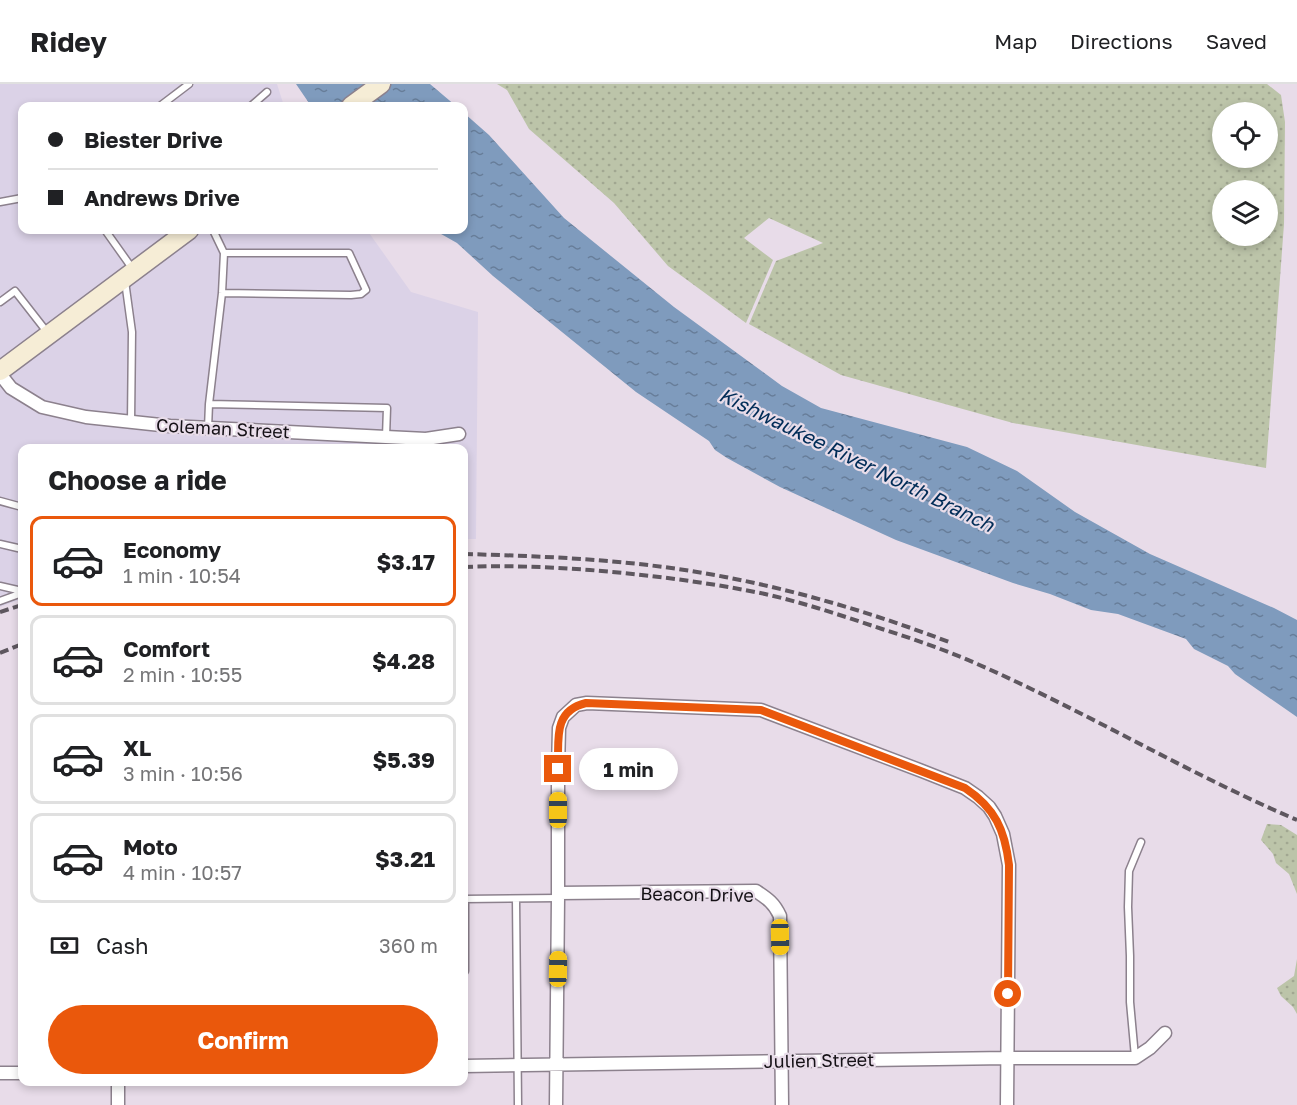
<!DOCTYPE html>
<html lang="en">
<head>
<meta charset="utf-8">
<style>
	:root { --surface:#fff; --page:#f2f2f2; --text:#202124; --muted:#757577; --line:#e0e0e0; --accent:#ea580c }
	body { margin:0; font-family:"Golos Text",sans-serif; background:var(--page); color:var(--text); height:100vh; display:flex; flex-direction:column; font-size:22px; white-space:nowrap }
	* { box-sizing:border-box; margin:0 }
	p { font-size:20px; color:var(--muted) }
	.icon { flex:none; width:33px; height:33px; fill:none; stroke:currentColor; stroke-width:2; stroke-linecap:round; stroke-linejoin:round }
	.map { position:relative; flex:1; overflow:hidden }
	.side { position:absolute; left:18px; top:360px; width:450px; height:642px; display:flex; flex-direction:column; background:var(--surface); border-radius:12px; box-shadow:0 3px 9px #0003 }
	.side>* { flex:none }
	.hud { position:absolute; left:18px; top:18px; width:450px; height:132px; border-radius:12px; box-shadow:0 3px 9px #0003; display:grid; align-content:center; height:132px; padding:0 30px; background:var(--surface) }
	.buttons { position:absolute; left:1212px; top:18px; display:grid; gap:12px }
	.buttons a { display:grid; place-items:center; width:66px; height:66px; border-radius:50%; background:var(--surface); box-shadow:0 3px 9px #0003; font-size:30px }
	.end { position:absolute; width:27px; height:27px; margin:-14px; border:8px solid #ea580c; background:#fff; box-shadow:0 0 0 3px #fff }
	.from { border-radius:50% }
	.bubble { position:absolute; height:42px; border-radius:21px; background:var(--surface); box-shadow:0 3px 9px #0003; font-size:20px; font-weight:700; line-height:42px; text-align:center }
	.car { position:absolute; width:18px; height:36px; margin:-18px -9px; border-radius:8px; box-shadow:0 0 4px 2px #0007; background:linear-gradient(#f5c518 24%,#345 0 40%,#f5c518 0 76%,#345 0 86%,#f5c518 0) }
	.hud b { display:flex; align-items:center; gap:21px; height:57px; font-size:22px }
	.hud b+b { border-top:2px solid var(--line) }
	.hud i { width:15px; height:15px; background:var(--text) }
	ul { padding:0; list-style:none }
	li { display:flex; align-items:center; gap:18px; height:90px; margin:0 12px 9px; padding:0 18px; border:3px solid var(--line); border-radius:12px }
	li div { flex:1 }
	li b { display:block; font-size:22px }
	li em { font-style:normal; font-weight:700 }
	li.on { border-color:var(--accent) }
	li>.icon { width:54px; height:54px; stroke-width:1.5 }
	h2 { padding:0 30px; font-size:27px; line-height:72px }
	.pay { display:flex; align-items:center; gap:15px; height:66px; padding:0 30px; font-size:22px }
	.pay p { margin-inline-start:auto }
	.cta { display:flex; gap:12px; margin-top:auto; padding:12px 30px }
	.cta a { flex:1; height:69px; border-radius:36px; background:var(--accent); color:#fff; font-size:24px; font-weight:700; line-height:69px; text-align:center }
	header { display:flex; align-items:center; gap:36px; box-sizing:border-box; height:84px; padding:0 30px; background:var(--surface); border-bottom:2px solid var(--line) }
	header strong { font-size:28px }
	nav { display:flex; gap:33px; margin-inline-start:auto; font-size:21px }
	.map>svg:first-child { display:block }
</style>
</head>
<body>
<header>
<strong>Ridey</strong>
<nav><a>Map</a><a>Directions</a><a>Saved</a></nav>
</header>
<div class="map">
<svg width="1297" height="1021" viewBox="0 0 1297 1021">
	<defs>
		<pattern id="grass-dots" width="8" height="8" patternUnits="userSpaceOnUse" patternTransform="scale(1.5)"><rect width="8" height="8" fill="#bcc4a9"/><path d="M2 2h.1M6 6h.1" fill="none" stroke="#a1a791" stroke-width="1.8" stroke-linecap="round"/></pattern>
		<pattern id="water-ripples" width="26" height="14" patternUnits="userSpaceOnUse" patternTransform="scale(1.5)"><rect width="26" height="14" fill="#7f9bbd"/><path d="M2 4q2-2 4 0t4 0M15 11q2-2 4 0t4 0" fill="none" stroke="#677d99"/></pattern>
	</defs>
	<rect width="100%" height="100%" fill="#e8dce9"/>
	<path fill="#dbd2e7" d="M0 0H277L284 22H22V146H367L411 208 478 228 476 455H464V364H22V515L0 523Z"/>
	<path fill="url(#grass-dots)" fill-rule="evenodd" d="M497 0H1267L1281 11 1285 38 1284 140 1266 384 1013 339 841 291 749 240 776 177 823 159 769 134 744 154 773 176 746 239 668 182 614 119 529 45 507 6ZM1222 28H1268V74H1222ZM1268 106V152H1222V106Z
		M1267 740 1281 741 1297 751V810L1289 790 1276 779 1273 770 1261 756Z
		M1297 875V930L1293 923 1281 912 1277 904 1294 892Z"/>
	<path fill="url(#water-ripples)" d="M296 0H430L456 22H311Z
		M464 29 489 51 564 134 674 223 782 302 821 324 967 363 1017 387 1075 428 1150 470 1274 524 1297 536V633L1235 590 1228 582 1194 565 1186 555 1118 530 1091 526 1050 510 1013 499 896 456 780 403 727 374 715 366 709 357 636 308 493 192 457 159 434 146H464Z"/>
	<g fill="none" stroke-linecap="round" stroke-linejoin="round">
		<g stroke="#8c818d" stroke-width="9">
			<path id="service" d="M160 22 189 0
				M251 22 267 8
				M0 118 22 114
				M105 146 132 184
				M125 197 132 248 131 338
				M222 209 351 211 361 210 366 206 349 169H224
				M0 218 15 207 47 248
				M209 320 387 324 386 353
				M208 344 209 320 222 209 224 169 213 146
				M0 417 22 423
				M0 460 22 465
				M0 502 22 507
				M0 517 22 509
				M464 815 558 814
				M516 815 518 1021
				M464 888 465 887V815
				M1135 973 1130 918V872L1128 823 1129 787 1141 758"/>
		</g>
		<g stroke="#8c818d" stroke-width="15">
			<path id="minor" d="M0 290 11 304 42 323 86 333 170 342 386 353 426 355 459 350
				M558 809 756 807C768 815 774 819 780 832L782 1021
				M464 982 1007 974H1135L1150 964 1165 949
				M0 989H22
				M118 1021V998
				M556 1021 558 814V685L559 644 563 633 576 621 587 619 761 626 922 687 965 704 978 713 989 723 995 732 1003 750 1009 781 1007 1021"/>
		</g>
		<g stroke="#8c818d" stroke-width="21">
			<path id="secondary" d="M351 22 381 0
				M0 287 189 146"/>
		</g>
		<use href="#service" stroke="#fff" stroke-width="6"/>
		<use href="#minor" stroke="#fff" stroke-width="12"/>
		<use href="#secondary" stroke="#f6edd6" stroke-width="18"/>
		<path stroke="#5e575f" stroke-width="4" stroke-dasharray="9 4.5" stroke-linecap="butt" d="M464 470C539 472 616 475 691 487 779 501 865 526 949 558
			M464 483C506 481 548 483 590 486 649 491 707 498 765 510 805 519 843 532 882 545 914 555 945 566 975 579 1085 627 1187 689 1297 736
			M0 528 22 521
			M0 569 22 560"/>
	</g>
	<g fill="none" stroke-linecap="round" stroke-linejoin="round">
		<path stroke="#ea580c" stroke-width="8" d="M558 685C559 657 552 627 586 619L761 626 965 704C995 724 1005 746 1009 781L1008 910"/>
	</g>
	<g text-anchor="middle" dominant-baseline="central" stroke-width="4.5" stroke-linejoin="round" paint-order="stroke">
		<g font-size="18" fill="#151116" stroke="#e8dce9">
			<text transform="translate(223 344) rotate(3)">Coleman Street</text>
			<text transform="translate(697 810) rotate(1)">Beacon Drive</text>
			<text transform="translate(819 976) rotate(-1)">Julien Street</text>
		</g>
		<g font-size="20" font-style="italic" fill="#012c57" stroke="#e8dce9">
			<text transform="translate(857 375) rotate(26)">Kishwaukee River North Branch</text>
		</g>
	</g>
</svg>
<div class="buttons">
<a><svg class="icon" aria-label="locate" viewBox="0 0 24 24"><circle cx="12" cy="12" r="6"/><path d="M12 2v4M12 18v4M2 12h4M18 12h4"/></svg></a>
<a><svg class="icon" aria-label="layers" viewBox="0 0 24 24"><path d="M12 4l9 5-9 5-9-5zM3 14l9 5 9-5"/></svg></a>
</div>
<i class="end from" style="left:1008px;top:910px"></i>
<i class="end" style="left:558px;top:685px"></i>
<div class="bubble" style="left:579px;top:664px;width:99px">1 min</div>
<i class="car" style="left:558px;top:726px;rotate:0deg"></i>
<i class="car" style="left:780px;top:853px;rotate:179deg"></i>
<i class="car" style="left:558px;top:885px;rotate:1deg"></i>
<div class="hud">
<b><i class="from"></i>Biester Drive</b>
<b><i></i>Andrews Drive</b>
</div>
<section class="side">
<h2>Choose a ride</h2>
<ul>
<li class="on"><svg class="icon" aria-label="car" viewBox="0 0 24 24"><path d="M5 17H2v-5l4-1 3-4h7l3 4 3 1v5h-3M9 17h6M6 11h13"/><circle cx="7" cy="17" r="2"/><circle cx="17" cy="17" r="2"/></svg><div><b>Economy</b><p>1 min · 10:54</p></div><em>$3.17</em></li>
<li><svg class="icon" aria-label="car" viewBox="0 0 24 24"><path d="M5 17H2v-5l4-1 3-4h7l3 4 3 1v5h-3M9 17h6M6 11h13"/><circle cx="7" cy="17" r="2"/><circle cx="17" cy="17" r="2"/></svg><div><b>Comfort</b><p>2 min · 10:55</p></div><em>$4.28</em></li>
<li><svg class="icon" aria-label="car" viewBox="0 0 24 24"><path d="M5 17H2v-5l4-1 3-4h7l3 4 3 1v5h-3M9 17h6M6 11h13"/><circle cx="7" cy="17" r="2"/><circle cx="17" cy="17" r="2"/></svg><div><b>XL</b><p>3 min · 10:56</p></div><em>$5.39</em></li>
<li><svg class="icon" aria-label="car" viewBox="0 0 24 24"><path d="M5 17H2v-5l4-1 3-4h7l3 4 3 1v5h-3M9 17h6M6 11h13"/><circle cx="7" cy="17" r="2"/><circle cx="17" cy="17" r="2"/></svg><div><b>Moto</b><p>4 min · 10:57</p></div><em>$3.21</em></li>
</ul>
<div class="pay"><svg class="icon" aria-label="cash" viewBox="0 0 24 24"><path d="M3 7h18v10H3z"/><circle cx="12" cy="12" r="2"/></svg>Cash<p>360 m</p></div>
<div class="cta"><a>Confirm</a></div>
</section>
</div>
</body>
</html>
